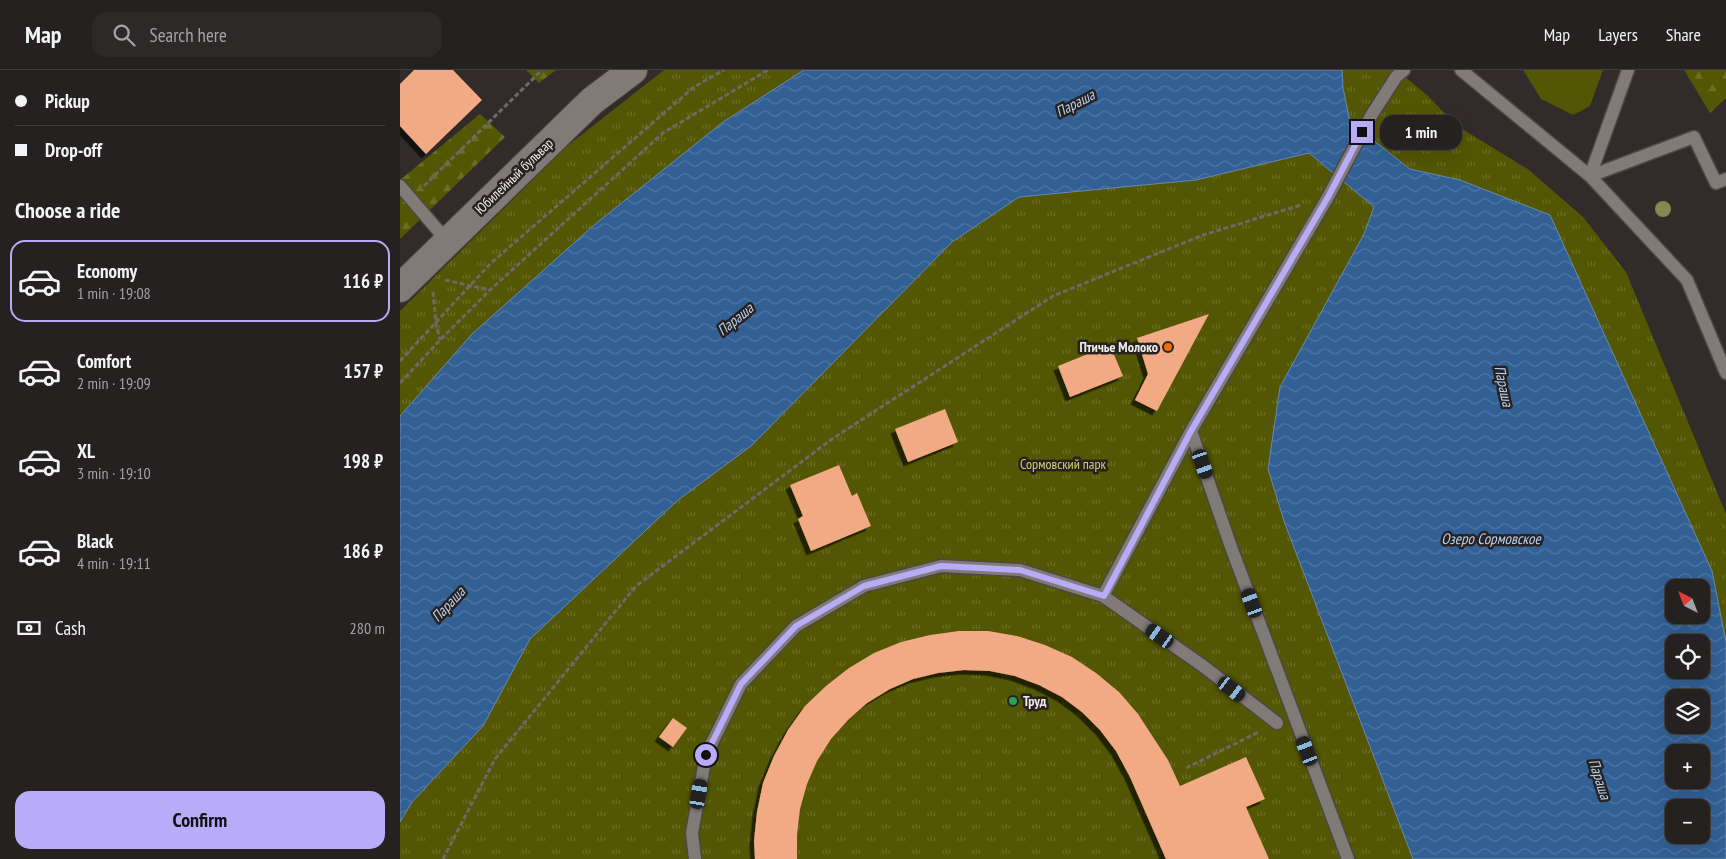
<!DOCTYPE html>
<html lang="en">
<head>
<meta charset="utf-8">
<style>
	:root { --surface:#252120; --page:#2d2929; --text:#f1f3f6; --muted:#a3a3a5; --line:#423e3e; --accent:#b8abf7 }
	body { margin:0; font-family:"PT Sans Narrow",sans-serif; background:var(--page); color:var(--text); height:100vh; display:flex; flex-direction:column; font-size:19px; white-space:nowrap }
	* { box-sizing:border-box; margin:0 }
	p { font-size:16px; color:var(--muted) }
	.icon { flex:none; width:28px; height:28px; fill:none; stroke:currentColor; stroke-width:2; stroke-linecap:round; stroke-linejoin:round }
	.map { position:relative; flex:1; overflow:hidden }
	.sheet { display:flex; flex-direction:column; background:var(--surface); width:400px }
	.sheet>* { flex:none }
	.banner { display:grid; align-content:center; height:110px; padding:0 15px; background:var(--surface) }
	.needle { width:32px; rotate:318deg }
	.buttons { position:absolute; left:1265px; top:509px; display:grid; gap:10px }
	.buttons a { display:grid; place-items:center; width:45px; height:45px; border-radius:10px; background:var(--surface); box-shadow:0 5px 20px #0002,0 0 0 1px var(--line); font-size:25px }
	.end { position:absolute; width:22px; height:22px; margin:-11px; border:6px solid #b8abf7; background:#111; box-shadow:0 0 0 2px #111 }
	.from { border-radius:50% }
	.bubble { position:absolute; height:35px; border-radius:15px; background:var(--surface); box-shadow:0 5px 20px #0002,0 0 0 1px var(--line); font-size:16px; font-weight:600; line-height:35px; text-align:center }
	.car { position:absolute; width:15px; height:30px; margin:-15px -8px; border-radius:6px; box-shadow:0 0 4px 1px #0007; background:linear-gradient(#222 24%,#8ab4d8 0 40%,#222 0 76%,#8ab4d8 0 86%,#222 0) }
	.banner b { display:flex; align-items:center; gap:18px; height:48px; font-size:19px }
	.banner b+b { border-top:1px solid var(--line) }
	.banner i { width:12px; height:12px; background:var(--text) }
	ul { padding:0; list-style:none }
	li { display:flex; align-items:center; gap:15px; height:82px; margin:0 10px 8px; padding:0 5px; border:2px solid transparent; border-radius:15px }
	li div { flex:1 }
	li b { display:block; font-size:19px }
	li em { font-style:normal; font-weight:600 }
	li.selected { border-color:var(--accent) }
	li>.icon { width:45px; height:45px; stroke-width:1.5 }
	h2 { padding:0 15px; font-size:22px; line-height:60px }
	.pay { display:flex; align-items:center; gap:12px; height:55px; padding:0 15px; font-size:19px }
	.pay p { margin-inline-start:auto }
	.button { display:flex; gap:10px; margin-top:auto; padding:10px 15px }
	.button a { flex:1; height:58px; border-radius:15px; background:var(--accent); color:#111; font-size:20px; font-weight:600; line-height:58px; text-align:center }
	header { display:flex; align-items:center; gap:30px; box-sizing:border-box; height:70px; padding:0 25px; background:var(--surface); border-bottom:1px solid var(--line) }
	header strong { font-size:24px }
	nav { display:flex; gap:28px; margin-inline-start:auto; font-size:18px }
	.search { width:350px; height:45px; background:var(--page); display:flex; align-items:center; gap:12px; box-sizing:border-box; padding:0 18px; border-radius:15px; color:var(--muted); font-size:19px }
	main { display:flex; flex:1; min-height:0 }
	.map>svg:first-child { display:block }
</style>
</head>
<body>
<header>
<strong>Map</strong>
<div class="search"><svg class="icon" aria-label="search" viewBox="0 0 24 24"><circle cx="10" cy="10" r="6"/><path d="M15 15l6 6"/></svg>Search here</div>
<nav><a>Map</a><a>Layers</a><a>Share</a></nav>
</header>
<main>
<section class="sheet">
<div class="banner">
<b><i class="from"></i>Pickup</b>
<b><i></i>Drop-off</b>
</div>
<h2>Choose a ride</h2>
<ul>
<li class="selected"><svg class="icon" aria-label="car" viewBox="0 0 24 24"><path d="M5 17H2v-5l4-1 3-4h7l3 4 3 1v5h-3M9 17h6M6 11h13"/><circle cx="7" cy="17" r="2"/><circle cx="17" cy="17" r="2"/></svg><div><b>Economy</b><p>1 min · 19:08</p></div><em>116 ₽</em></li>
<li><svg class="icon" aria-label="car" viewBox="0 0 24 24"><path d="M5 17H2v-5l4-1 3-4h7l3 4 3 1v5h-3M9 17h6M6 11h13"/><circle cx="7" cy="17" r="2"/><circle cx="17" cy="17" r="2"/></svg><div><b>Comfort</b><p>2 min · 19:09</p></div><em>157 ₽</em></li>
<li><svg class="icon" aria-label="car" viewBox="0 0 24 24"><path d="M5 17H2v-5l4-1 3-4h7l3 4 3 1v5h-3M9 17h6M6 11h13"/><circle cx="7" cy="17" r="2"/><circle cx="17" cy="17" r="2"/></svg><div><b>XL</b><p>3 min · 19:10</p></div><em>198 ₽</em></li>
<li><svg class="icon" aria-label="car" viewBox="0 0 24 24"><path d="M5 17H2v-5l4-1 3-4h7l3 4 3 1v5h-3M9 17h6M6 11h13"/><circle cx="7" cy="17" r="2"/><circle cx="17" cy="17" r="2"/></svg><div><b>Black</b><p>4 min · 19:11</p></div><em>186 ₽</em></li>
</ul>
<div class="pay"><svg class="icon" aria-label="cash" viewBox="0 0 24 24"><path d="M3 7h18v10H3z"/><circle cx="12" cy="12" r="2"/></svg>Cash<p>280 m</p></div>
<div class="button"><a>Confirm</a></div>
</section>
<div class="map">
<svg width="1326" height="789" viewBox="0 0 1326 789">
	<defs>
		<pattern id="forest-firs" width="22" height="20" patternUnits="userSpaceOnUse" patternTransform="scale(1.25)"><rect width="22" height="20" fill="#535602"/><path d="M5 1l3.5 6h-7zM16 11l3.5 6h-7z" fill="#6c6e27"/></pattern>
		<pattern id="park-tufts" width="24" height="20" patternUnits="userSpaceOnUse" patternTransform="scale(1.25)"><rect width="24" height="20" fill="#535602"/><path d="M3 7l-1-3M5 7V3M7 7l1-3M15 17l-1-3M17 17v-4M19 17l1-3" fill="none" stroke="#6c6e27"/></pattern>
		<pattern id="water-waves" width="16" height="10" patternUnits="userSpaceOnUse" patternTransform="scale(1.25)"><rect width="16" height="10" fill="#326095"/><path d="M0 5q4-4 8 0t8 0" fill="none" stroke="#5077a4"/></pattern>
		<filter id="shadow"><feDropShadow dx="-4.5" dy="4.5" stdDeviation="0" flood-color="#0009"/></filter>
	</defs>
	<rect width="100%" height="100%" fill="#312c2a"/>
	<path fill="#535602" d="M1123 0H1203L1190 36 1173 45 1141 29Z"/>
	<path fill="url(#forest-firs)" d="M126 0H156L139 13Z
		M1284 0H1326V28L1310 43Z
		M80 44 105 67 0 169V110Z"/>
	<path fill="url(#park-tufts)" fill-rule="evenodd" d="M264 0H997L1028 26 1056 55 1129 100 1183 147 1226 202 1326 444V789H0V241L166 77ZM1274 518H1301V545H1274ZM1274 572H1301V600H1274ZM1274 628H1301V655H1274ZM1274 682H1301V710H1274ZM1274 738H1301V765H1274Z"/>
	<path fill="url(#water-waves)" stroke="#6a8aae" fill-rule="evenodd" d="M404 0H942L943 18 950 52 1010 99 1060 110 1150 145 1312 501 1326 572V789H1013L885 454 868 399 880 317 964 164 974 137 909 83 796 110 619 127 552 172 351 376 278 430 130 569 83 656 12 732 0 752V346L72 264 194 155 323 52ZM1274 518H1301V545H1274ZM1274 572H1301V600H1274ZM1274 628H1301V655H1274ZM1274 682H1301V710H1274ZM1274 738H1301V765H1274Z"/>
	<path fill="#f2aa84" filter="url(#shadow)" d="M14 0H53L82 30 26 84 0 56V14Z
		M809 244 757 341 735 330 748 304 737 268Z
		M710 275 723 306 670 327 658 296Z
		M545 339 558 372 508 392 495 359Z
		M439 395 452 426 457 423 471 456 411 481 398 449 403 446 390 415Z
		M559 561H588L617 566 645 575 672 587 696 603 719 622 738 644 768 690 780 716 846 687 865 729 846 737 869 789H766L730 707 716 681 700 660 682 642 662 627 639 615 615 606 590 601 564 600 538 603 513 609 490 619 467 633 448 650 431 669 417 691 407 714 400 739 397 765V789H355L354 771 357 742 363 713 374 686 388 660 405 636 426 616 449 598 474 583 501 572 530 565Z
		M273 648 287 658 273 677 259 667Z"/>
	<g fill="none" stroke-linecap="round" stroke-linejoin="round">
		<g stroke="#4c4846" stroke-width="15">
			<path id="lane" d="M1061 0 1190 106 1287 210 1326 303
				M1228 0 1190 106 1294 67 1316 113 1326 109
				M0 116 47 171
				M703 526 791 361
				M295 789 292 763 306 685 341 614 396 556 464 516 541 496 620 500 703 526 803 596 877 653
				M948 789 831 477 791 361 928 127 971 46 996 7 1004 0"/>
		</g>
		<g stroke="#4c4846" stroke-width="30">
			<path id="secondary" d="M0 218 192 31 233 0"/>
		</g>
		<path stroke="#6d6967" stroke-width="3" stroke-dasharray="5 2.5" stroke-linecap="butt" d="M24 116 142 0
			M45 210 90 220
			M33 222 36 253 40 270
			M0 291 91 193 294 17 324 0
			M0 313 40 270 90 220 263 63 368 0
			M786 698 859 662
			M43 789 95 689 236 516 432 369 653 226 803 165 901 135"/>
		<use href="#lane" stroke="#817b78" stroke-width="12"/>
		<use href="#secondary" stroke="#817b78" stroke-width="28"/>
	</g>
	<circle fill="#87884d" cx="1263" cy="139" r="8"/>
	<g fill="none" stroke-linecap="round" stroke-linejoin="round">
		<path stroke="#b8abf7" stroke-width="6" d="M306 685 341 614 396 556 464 516 541 496 581 498 620 500 704 526 791 361 928 127 962 62"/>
	</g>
	<circle fill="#e8710a" stroke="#272220" stroke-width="2" cx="768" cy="277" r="5"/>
	<circle fill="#2e9e5b" stroke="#272220" stroke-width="2" cx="613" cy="631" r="5"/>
	<g text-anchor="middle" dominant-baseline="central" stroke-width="5" stroke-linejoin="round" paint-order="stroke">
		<g font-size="14" fill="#eeebe9" stroke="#272220">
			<text transform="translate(114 106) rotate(-44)">Юбилейный бульвар</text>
		</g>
		<g font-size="14" font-weight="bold" fill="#eeebe9" stroke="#272220" text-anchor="end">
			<text x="758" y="277">Птичье Молоко</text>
			<text x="623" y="631" text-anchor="start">Труд</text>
		</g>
		<g font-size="14" fill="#cdd36a" stroke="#272220">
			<text x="663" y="394">Сормовский парк</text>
		</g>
		<g font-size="15" font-style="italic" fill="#b8d2f1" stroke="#272220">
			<text transform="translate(675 33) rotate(-28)">Параша</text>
			<text transform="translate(335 249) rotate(-39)">Параша</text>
			<text transform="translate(1104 316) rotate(78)">Параша</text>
			<text x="1091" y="468">Озеро Сормовское</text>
			<text transform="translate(48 534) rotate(-47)">Параша</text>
			<text transform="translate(1200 709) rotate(72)">Параша</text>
		</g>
	</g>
</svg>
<div class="buttons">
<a><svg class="needle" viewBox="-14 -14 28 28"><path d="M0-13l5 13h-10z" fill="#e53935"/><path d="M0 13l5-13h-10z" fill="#a3a3a5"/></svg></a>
<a><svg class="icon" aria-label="locate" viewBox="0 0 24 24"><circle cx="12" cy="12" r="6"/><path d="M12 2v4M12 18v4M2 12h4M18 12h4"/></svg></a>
<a><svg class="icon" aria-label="layers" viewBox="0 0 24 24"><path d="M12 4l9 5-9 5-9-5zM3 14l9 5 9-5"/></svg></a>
<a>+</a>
<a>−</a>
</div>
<i class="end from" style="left:306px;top:685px"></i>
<i class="end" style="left:962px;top:62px"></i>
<div class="bubble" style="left:980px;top:45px;width:82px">1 min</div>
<i class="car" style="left:803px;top:394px;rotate:161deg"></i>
<i class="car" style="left:852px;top:533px;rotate:340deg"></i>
<i class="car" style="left:760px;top:566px;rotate:305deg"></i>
<i class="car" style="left:832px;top:619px;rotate:128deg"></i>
<i class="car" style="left:907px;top:681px;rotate:339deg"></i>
<i class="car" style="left:299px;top:724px;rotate:10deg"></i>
</div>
</main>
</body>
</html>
